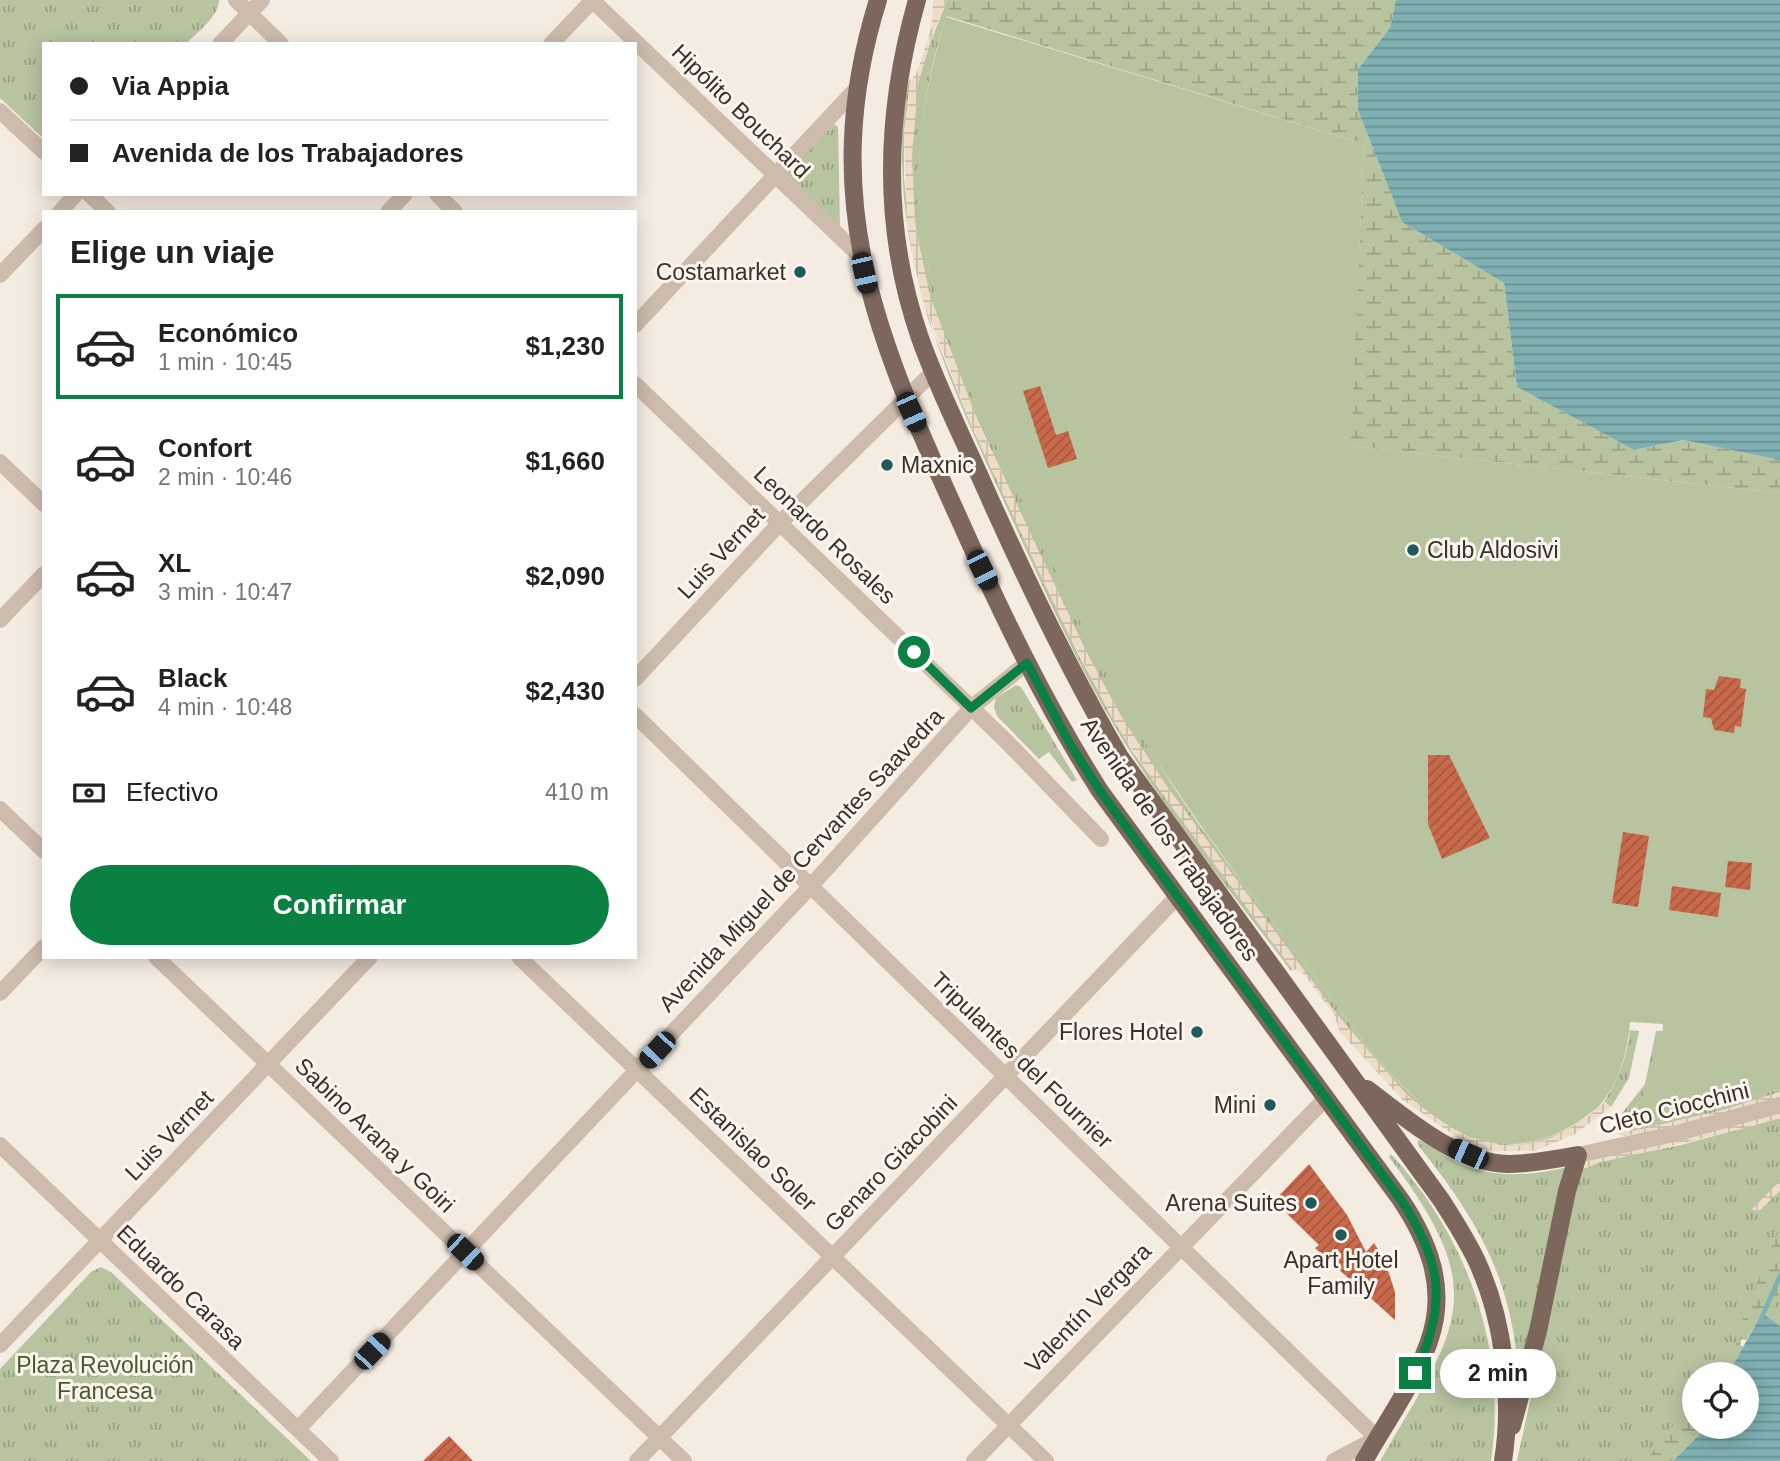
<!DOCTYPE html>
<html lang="es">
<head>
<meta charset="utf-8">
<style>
	:root { --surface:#fff; --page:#f2f2f2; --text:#222; --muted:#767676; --line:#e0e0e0; --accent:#0b8043 }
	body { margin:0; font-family:Arial,sans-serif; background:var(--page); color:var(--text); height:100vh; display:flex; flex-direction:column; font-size:26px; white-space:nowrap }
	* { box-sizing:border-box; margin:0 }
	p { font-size:23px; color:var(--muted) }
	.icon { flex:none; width:38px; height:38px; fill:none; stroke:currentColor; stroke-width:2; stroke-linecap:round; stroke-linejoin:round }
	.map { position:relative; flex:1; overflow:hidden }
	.drawer { position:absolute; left:42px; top:210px; width:595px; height:749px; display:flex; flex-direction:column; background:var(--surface); border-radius:0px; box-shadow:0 4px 18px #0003 }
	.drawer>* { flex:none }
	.hud { position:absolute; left:42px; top:42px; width:595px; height:154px; border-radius:0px; box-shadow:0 4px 18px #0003; display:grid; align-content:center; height:154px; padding:0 28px; background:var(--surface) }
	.buttons { position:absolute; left:1682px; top:1362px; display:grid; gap:14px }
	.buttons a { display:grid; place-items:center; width:77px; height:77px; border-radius:50%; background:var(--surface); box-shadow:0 4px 18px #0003; font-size:35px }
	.end { position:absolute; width:32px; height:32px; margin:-16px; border:9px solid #0b8043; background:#fff; box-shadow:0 0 0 4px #fff }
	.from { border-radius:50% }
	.bubble { position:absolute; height:49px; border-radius:24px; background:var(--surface); box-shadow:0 4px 18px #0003; font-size:23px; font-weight:700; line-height:49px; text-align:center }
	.car { position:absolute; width:21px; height:42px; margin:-21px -10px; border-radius:9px; box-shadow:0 0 5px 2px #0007; background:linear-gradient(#222 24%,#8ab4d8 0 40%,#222 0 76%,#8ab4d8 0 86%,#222 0) }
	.hud b { display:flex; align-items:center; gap:24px; height:66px; font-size:26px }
	.hud b+b { border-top:2px solid var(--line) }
	.hud i { width:18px; height:18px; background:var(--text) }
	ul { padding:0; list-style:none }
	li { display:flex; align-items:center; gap:21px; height:105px; margin:0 14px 10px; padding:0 14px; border:4px solid transparent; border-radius:0px }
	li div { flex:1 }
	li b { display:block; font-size:26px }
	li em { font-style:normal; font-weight:700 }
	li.active { border-color:var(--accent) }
	li>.icon { width:63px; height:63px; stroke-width:1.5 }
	h2 { padding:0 28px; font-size:32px; line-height:84px }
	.pay { display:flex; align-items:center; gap:18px; height:77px; padding:0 28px; font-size:26px }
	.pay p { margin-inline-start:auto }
	.cta { display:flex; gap:14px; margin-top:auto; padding:14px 28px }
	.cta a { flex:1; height:80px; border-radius:42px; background:var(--accent); color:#fff; font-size:28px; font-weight:700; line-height:80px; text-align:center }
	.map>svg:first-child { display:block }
</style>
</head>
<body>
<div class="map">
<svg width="1780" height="1461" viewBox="0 0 1780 1461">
	<defs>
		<pattern id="grass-tufts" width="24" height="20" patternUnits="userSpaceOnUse" patternTransform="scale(1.75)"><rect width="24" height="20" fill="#b8c4a0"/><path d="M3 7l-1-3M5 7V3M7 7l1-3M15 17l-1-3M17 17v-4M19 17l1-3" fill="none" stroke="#97a083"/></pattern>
		<pattern id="wetland-marsh" width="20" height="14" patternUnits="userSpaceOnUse" patternTransform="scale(1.75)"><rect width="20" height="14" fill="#b8c4a0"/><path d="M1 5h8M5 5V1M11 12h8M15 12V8" fill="none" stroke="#97a083"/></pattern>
		<pattern id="plaza-grid" width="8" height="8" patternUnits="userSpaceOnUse" patternTransform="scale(1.75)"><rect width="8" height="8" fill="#ecdcc8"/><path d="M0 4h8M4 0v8" fill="none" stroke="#cbbdac"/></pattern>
		<pattern id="water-rules" width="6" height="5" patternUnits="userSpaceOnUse" patternTransform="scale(1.75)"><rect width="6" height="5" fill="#7fb0b2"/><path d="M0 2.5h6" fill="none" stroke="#699091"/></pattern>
		<pattern id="building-hatch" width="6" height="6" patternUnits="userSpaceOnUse" patternTransform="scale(1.75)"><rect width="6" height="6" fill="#c8694b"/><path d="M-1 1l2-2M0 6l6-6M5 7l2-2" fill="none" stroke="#a4573f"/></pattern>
	</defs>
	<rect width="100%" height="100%" fill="#f4ebe1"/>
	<path fill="url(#grass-tufts)" d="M0 0H219C219 17 197 32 186 44H44V139L0 98Z
		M947 0H952C921 86 910 174 928 264 945 344 984 419 1019 493 1064 588 1108 682 1164 772 1209 843 1264 910 1315 977 1345 1016 1395 1090 1437 1114 1454 1124 1489 1140 1508 1144 1534 1149 1588 1123 1604 1102 1617 1082 1628 1054 1630 1030L1639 1031 1629 1078 1611 1107 1605 1102C1569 1140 1513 1159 1465 1135 1388 1096 1338 1016 1288 950 1231 874 1169 798 1121 716 1074 635 1037 549 998 464 970 403 938 339 924 272 911 212 904 143 918 82 925 52 937 28 947 0Z
		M911 78 904 133V179L912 252 928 319 972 427 1079 656 1132 751 1293 969 1291 971C1230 890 1164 810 1112 722 1067 646 1033 564 996 484 948 379 904 278 902 161 902 142 901 92 911 78Z
		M834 124 838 127 840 228 785 173Z
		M1016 685 1021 687 1077 780 1072 782 1049 752 1039 759 997 716 994 707 996 698Z
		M1656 1031H1663C1661 1067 1647 1098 1621 1123L1629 1130 1780 1089V1092L1723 1110 1633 1131 1626 1136 1619 1134 1614 1127 1616 1121 1645 1084Z
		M1780 1118V1326L1762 1313 1746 1340 1741 1339 1740 1345 1743 1347 1728 1374H1694V1426H1703L1673 1461H1517L1581 1165 1681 1145Z
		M1418 1140C1432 1144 1443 1156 1456 1162 1494 1179 1529 1176 1568 1167L1523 1361 1517 1357C1507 1269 1473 1214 1418 1145Z
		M1391 1154C1467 1237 1508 1348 1491 1461H1380C1459 1325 1493 1294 1389 1157Z
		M101 1267 111 1272 311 1461H0V1369L91 1272Z"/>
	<path fill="url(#wetland-marsh)" d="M952 0H1396L1390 28 1358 69V110L1402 222 1504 283 1517 387 1634 450 1683 440 1780 460V493L1350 446 1364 144 946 16Z
		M1780 1227V1292L1768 1317 1762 1313 1746 1340 1741 1339 1740 1345 1743 1347 1740 1351 1736 1350V1336Z
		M1683 1412 1694 1417V1426H1703L1700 1434 1673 1461H1646Z"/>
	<path fill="#b8c4a0" d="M946 17 1364 144 1351 446 1780 493V1089L1629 1130 1621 1123C1649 1096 1662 1063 1663 1024L1630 1022C1628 1051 1618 1087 1597 1108 1562 1136 1523 1154 1478 1138 1410 1114 1354 1028 1312 973 1262 909 1212 844 1167 776 1107 687 1064 587 1017 490 983 418 944 343 928 264 910 174 920 103 946 17Z"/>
	<path fill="url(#plaza-grid)" d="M933 0H947L933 33 918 84 912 155 915 224 930 296 979 424 1086 651 1121 716 1166 785 1336 1013 1407 1095 1436 1118 1466 1136 1509 1147 1545 1141 1581 1122 1605 1102 1611 1107 1575 1134 1535 1151H1494L1464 1142 1403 1100 1339 1031 1335 1016 1302 972 1292 969 1163 795 1114 722 1060 617 972 427 922 298 907 224 904 133 910 82 918 70 932 25Z
		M1780 1092V1097L1724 1115 1634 1136 1619 1134 1614 1127 1618 1120 1633 1131 1723 1110Z
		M1780 1112V1118L1738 1130 1598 1163 1585 1169 1581 1165 1587 1161Z
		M1780 1181V1191L1757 1213 1752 1209Z"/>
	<path fill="url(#water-rules)" d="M1396 0H1780V460L1683 440 1634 450 1517 387 1504 283 1402 222 1358 110V69L1390 28Z
		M1762 1313 1780 1326V1461H1673L1700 1434 1703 1426H1746V1374H1728Z"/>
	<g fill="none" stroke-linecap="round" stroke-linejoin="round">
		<path stroke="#7fb0b2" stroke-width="4.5" d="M1762 1317 1780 1276"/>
	</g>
	<path fill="url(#building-hatch)" d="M1040 386 1056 435 1068 431 1077 459 1048 468 1023 391Z
		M1719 676 1741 679 1740 688 1746 689 1741 727 1735 726 1734 733 1714 730 1711 718 1703 717 1706 689 1714 690Z
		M1428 755H1449L1490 838 1442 859 1428 824Z
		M1623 832 1649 836 1638 907 1612 903Z
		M1728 861 1752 863 1750 890 1725 887Z
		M1672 886 1721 893 1718 917 1669 910Z
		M1309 1164 1347 1215 1366 1252 1374 1243 1385 1261 1395 1292V1320L1315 1248 1319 1245 1274 1201Z
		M449 1436 473 1461H423Z"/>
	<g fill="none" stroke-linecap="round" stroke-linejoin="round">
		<path stroke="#cdbbac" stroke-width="16" d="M236 0 281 44
			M592 0 859 255
			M220 44 262 0
			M551 44 593 0
			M0 111 44 152
			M89 194 108 212
			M437 194 455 212
			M60 212 76 194
			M388 212 405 194
			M0 275 44 229
			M635 325 858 87
			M635 384 1005 740 1101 839
			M0 462 44 504
			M0 620 44 574
			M635 679 780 523 933 372
			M635 715 1377 1438 1334 1461
			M0 809 44 851
			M156 957 684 1461
			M519 957 1046 1461
			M0 993 44 947
			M0 1145 331 1461
			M1578 1155 1678 1133 1780 1105
			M0 1345 370 957
			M298 1429 810 887 971 708 1027 663
			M637 1461 1177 897
			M974 1461 1325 1099"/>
		<path stroke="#7d675c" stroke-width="18" d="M878 0C815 202 879 343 961 523 1002 615 1046 706 1100 791L1401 1200C1474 1310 1421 1362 1364 1461
			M917 0C885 113 881 226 920 338 938 389 963 438 985 488 1026 580 1069 670 1120 757L1442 1201C1455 1222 1469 1243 1479 1266 1504 1323 1513 1399 1503 1461
			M1367 1089C1407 1119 1456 1163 1508 1164 1531 1164 1555 1159 1578 1155L1567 1191 1538 1331 1512 1426"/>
	</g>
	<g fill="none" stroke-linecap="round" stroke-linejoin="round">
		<path stroke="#0b8043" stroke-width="9" d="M914 652 971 708 1027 663 1070 744 1100 791 1401 1200C1442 1262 1448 1305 1415 1373"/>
	</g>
	<g fill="#1f5a5e" stroke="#fbf5ee" stroke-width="2.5">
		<circle cx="800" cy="272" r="7"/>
		<circle cx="887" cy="465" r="7"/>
		<circle cx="1413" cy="550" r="7"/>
		<circle cx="1197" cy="1032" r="7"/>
		<circle cx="1270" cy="1105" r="7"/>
		<circle cx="1311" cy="1203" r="7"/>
		<circle cx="1341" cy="1235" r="7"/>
	</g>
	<g text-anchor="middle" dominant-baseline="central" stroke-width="6" stroke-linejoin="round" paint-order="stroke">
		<g font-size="23" fill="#3b302b" stroke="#fbf5ee">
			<text transform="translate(741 111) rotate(44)">Hipólito Bouchard</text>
			<text transform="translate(825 535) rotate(44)">Leonardo Rosales</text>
			<text transform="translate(721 553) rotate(-47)">Luis Vernet</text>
			<text transform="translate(1170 839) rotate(55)">Avenida de los Trabajadores</text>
			<text transform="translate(801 860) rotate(-47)">Avenida Miguel de Cervantes Saavedra</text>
			<text transform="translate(1022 1060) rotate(44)">Tripulantes del Fournier</text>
			<text transform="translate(1674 1108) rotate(-14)">Cleto Ciocchini</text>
			<text transform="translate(169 1135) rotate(-46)">Luis Vernet</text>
			<text transform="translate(375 1135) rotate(44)">Sabino Arana y Goiri</text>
			<text transform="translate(753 1149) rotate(44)">Estanislao Soler</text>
			<text transform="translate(891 1163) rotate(-46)">Genaro Giacobini</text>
			<text transform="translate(181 1287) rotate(44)">Eduardo Carasa</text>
			<text transform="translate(1088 1308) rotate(-46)">Valentín Vergara</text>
		</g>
		<g font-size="23" fill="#3b302b" stroke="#fbf5ee" text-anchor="end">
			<text x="786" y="272">Costamarket</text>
			<text x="901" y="465" text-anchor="start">Maxnic</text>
			<text x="1427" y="550" text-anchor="start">Club Aldosivi</text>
			<text x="1183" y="1032">Flores Hotel</text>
			<text x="1256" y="1105">Mini</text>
			<text x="1297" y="1203">Arena Suites</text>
			<text x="1341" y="1260" text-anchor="middle">Apart Hotel<tspan x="1341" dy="26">Family</tspan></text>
		</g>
		<g font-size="23" fill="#4a5a2e" stroke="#fbf5ee">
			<text x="105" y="1365">Plaza Revolución<tspan x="105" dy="26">Francesa</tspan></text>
		</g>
	</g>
</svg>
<div class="buttons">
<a><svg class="icon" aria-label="locate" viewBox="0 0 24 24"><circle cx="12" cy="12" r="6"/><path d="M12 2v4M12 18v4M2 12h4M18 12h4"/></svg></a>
</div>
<i class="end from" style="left:914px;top:652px"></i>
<i class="end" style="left:1415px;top:1373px"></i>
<div class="bubble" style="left:1440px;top:1349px;width:116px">2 min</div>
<i class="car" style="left:864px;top:273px;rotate:167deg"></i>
<i class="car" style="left:911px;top:412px;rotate:156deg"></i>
<i class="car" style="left:982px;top:570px;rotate:154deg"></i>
<i class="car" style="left:657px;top:1050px;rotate:223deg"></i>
<i class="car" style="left:1468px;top:1154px;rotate:294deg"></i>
<i class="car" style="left:465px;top:1252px;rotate:134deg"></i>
<i class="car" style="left:372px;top:1351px;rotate:43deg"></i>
<div class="hud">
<b><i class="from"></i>Via Appia</b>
<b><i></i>Avenida de los Trabajadores</b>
</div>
<section class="drawer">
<h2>Elige un viaje</h2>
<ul>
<li class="active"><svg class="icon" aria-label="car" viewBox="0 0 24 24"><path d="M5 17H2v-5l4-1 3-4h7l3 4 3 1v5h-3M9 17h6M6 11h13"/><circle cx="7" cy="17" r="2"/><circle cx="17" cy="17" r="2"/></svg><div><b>Económico</b><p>1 min · 10:45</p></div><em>$1,230</em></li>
<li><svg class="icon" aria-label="car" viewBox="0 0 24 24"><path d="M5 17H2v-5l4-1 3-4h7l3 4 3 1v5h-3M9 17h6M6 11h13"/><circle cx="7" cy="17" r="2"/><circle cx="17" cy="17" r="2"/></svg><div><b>Confort</b><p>2 min · 10:46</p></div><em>$1,660</em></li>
<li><svg class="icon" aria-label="car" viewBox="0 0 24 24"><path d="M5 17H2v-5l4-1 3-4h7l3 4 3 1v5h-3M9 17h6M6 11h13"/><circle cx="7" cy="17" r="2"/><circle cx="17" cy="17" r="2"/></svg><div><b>XL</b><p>3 min · 10:47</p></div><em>$2,090</em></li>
<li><svg class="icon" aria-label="car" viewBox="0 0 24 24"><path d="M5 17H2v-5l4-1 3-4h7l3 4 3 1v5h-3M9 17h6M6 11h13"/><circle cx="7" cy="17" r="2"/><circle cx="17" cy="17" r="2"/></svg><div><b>Black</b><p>4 min · 10:48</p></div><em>$2,430</em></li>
</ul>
<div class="pay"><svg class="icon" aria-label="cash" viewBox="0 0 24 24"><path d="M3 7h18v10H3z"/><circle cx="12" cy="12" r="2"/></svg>Efectivo<p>410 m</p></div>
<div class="cta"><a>Confirmar</a></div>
</section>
</div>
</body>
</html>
